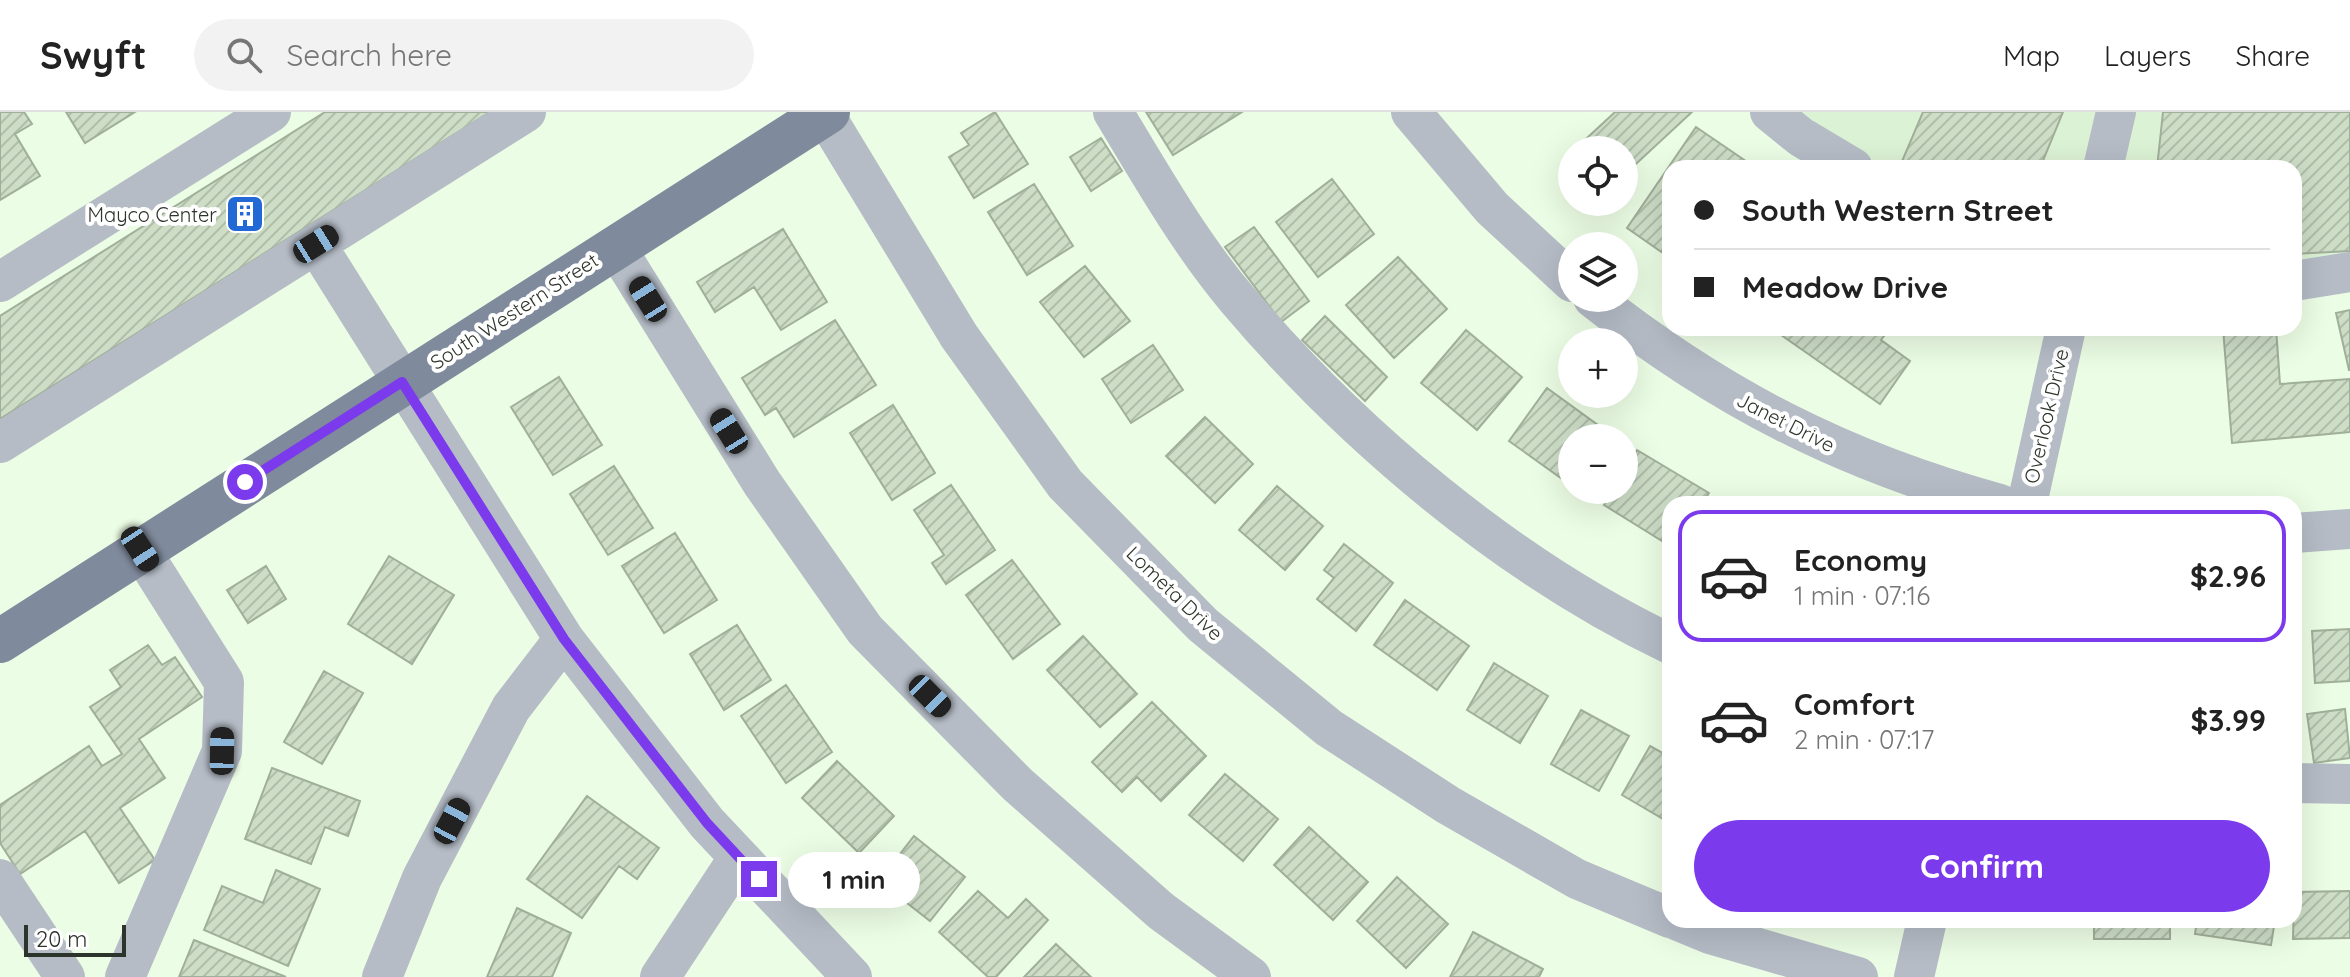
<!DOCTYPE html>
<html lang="en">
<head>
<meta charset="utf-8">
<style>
	:root { --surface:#fff; --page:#f2f2f2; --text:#222; --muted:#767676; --line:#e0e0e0; --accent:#7c3aed }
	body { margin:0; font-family:Quicksand,sans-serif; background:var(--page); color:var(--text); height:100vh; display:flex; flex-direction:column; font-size:30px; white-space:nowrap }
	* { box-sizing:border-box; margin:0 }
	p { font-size:26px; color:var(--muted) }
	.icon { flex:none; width:44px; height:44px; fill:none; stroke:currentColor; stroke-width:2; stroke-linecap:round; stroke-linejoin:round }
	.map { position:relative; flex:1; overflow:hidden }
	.details { position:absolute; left:1662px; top:384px; width:640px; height:432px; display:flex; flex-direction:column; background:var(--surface); border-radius:24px; box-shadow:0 8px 32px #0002 }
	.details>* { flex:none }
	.banner { position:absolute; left:1662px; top:48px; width:640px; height:176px; border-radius:24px; box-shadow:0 8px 32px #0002; display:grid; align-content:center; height:176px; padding:0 32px; background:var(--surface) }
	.buttons { position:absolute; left:1558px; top:24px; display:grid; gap:16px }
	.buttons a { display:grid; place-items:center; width:80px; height:80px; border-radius:50%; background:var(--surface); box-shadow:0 8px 32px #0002; font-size:40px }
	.scale { position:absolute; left:24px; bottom:20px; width:102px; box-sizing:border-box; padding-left:8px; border:4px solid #2d342b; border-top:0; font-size:22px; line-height:28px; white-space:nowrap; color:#2d342b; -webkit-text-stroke:6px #fff; paint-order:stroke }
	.end { position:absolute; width:36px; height:36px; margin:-18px; border:10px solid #7c3aed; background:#fff; box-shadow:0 0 0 4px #fff }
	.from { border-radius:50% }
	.bubble { position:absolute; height:56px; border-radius:28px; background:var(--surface); box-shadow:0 8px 32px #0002; font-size:26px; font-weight:700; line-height:56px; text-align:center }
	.car { position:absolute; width:24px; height:48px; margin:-24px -12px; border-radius:10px; box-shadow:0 0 6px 2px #0007; background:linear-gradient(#222 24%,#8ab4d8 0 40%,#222 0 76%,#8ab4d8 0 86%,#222 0) }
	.banner b { display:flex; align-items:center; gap:28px; height:76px; font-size:30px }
	.banner b+b { border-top:2px solid var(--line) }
	.banner i { width:20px; height:20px; background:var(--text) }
	ul { padding:14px 0 0; list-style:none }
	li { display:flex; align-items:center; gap:24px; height:132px; margin:0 16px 12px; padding:0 16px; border:4px solid transparent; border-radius:24px }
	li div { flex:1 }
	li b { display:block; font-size:30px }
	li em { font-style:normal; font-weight:700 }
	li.current { border-color:var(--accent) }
	li>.icon { width:72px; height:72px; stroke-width:1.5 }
	.cta { display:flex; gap:16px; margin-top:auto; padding:16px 32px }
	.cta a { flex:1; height:92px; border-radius:48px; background:var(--accent); color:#fff; font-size:32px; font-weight:700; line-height:92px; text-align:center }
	header { display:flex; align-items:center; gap:48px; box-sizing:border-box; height:112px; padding:0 40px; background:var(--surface); border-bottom:2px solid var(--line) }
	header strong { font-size:38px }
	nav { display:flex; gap:44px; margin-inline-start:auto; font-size:28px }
	.search { width:560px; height:72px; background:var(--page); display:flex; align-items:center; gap:20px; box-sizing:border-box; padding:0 28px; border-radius:44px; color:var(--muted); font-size:30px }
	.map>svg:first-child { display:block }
</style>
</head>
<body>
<header>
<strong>Swyft</strong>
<div class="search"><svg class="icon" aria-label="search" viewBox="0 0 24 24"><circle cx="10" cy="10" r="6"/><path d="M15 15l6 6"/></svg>Search here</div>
<nav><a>Map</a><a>Layers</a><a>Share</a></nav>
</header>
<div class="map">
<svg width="2350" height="865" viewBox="0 0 2350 865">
	<defs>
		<pattern id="building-hatch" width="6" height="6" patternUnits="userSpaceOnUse" patternTransform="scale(2)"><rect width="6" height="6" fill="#cdddc6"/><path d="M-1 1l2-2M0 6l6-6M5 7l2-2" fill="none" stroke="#b0beaa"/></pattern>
	</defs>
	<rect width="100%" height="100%" fill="#ecfde5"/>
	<path fill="#dcf2d4" d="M1803 0H2350V145L2294 152V56H1886L1818 14Z"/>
	<path fill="url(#building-hatch)" stroke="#a0af99" stroke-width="2" d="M0 0H24L32 12 15 22 40 64 0 88Z
		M66 0H135L85 31Z
		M325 0H490L0 307V204Z
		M995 0 1028 52 974 86 949 45 969 33 961 21Z
		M1146 0H1242L1173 43Z
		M1615 0H1692L1624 63V38H1574Z
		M1923 0H2063L2040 56H1905L1900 54Z
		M2163 0H2350V139L2294 142V56H2157Z
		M1696 15 1756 56H1670V146L1627 116Z
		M1101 26 1122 59 1091 79 1070 45Z
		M1332 67 1374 122 1318 165 1276 110Z
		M1034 72 1073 134 1027 163 988 100Z
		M1254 115 1309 189 1281 210 1225 135Z
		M783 117 827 190 781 218 754 175 715 200 697 170Z
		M1398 145 1447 197 1394 246 1346 193Z
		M1085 154 1130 209 1084 245 1040 190Z
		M2350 198V258H2349L2336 201Z
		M1325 204 1387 265 1365 289 1302 228Z
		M835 208 876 273 794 325 776 296 765 303 742 266Z
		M1771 216H1890L1881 228 1910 249 1880 292Z
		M2223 216H2276L2280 272 2350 267V320L2232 331Z
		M1466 218 1522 265 1477 318 1421 271Z
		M1153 233 1183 278 1131 311 1102 267Z
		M559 265 602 333 553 363 511 295Z
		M1547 276 1613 324 1572 326V374L1509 329Z
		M893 293 935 361 892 388 850 321Z
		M1205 305 1253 352 1215 391 1166 344Z
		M1637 338 1709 381 1702 392H1670V434L1604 393 1613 378H1624V360Z
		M614 354 653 416 608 443 570 382Z
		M951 373 995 438 946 472 932 451 944 443 914 398Z
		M1277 374 1323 414 1285 458 1239 418Z
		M675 421 717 488 664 521 622 454Z
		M1344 432 1393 471 1356 519 1317 487 1334 466 1324 458Z
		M389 444 454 483 412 552 348 512Z
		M1012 448 1060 512 1013 547 966 483Z
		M266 454 286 487 248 511 227 478Z
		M1405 488 1469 534 1437 578 1374 533Z
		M737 513 771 568 724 598 690 542Z
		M2350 517V569L2315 571 2312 519Z
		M1083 524 1137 582 1100 615 1047 558Z
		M148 533 162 553 175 545 202 585 139 627 165 666 120 696 155 748 119 771 85 719 20 762 0 731V693L89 634 102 654 122 642 90 595 121 575 110 558Z
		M1494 551 1548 584 1520 631 1467 598Z
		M324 559 363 581 322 652 284 630Z
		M786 573 832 640 786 671 741 604Z
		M1152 590 1206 644 1161 689 1137 665 1122 680 1092 650Z
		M2345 597 2350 646 2314 651 2307 602Z
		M1581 598 1629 624 1599 679 1551 652Z
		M1650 634 1670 645V711L1622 683Z
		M837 649 894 704 859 741 802 686Z
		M272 656 360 689 348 724 325 715 311 752 245 727Z
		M1225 662 1278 707 1243 749 1189 703Z
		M587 684 659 736 637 767 619 754 582 806 527 767Z
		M1309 715 1368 770 1333 808 1274 753Z
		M914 724 965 765 930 809 879 769Z
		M276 758 320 777 288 854 204 818 222 774 263 791Z
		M1397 765 1448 812 1406 856 1357 809Z
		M978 779 1008 806 1026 787 1048 808 996 865H988L939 820Z
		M2350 779V826L2293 827 2294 780Z
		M517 796 571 821 552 865H487Z
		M1994 808H2073L2072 814Z
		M2094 808H2170V827H2094Z
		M2197 808H2275L2271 833 2195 822Z
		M1473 820 1543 857 1539 865H1450Z
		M194 828 286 865H179Z
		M1056 832 1091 865H1024Z"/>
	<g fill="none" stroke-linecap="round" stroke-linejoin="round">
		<path stroke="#b5bcc6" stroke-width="40" d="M823 0 959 224 1065 372 1203 513 1329 616 1448 693 1577 767 1670 806
			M1113 0C1151 63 1189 130 1237 187 1353 324 1507 454 1670 532
			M1411 0 1492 96 1572 170
			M1770 0 1801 25 1853 56
			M2103 56 2116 0
			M316 132 564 527 707 711 852 865
			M615 134 762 371 865 518 1017 672 1161 799 1251 865
			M2294 169 2350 160
			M0 170 271 0
			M1593 186C1720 286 1843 349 2000 392
			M0 331 526 0
			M2027 392 2066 216
			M2294 421 2350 417
			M2294 671 2350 672
			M0 767 65 865
			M1676 808 1710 822 1858 865
			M125 865 222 639 224 570 140 437
			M382 865 422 766 511 596 564 527
			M660 865 739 745
			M1914 865 1927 808"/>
		<path stroke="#7f8a9c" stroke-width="44" d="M0 529 828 0"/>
	</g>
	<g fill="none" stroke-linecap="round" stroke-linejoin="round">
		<path stroke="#7c3aed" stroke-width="10" d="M245 370 402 270 564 527 707 711 759 767"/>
	</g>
	<defs>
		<g id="building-square" transform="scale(2)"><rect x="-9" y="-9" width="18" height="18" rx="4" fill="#2369d5" stroke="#fff"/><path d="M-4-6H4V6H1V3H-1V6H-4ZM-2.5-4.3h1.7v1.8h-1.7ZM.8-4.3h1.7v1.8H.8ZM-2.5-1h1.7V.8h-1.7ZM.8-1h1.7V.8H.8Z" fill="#fff"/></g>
	</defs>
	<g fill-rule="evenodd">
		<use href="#building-square" x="245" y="102"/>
	</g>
	<g text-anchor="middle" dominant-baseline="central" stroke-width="8" stroke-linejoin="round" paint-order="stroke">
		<g font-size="20" fill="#2d342b" stroke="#fff" text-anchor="end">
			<text x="217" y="102">Mayco Center</text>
		</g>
		<g font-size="20" fill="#2d342b" stroke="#fff">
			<text transform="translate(514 199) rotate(-33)">South Western Street</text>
			<text transform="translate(2046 304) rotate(-77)">Overlook Drive</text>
			<text transform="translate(1786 310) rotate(27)">Janet Drive</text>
			<text transform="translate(1175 481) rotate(44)">Lometa Drive</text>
		</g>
	</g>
</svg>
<div class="buttons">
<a><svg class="icon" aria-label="locate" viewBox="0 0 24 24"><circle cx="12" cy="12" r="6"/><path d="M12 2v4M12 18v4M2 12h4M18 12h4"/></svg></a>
<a><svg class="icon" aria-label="layers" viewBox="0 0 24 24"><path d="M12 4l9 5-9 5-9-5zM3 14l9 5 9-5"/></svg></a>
<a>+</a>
<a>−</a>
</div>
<div class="scale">20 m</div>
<i class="end from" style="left:245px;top:370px"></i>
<i class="end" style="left:759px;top:767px"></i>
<div class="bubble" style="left:788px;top:740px;width:132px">1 min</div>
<i class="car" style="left:316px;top:132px;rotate:58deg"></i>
<i class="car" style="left:648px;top:187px;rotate:328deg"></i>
<i class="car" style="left:729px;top:319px;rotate:328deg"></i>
<i class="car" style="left:140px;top:437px;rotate:147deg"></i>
<i class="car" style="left:930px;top:584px;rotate:135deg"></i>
<i class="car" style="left:222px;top:639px;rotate:1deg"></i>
<i class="car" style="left:452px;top:709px;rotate:28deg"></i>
<div class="banner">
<b><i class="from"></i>South Western Street</b>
<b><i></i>Meadow Drive</b>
</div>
<section class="details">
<ul>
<li class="current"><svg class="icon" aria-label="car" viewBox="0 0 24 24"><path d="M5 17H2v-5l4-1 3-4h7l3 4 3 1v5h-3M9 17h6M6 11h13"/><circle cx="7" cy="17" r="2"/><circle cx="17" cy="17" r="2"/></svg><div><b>Economy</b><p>1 min · 07:16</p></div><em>$2.96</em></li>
<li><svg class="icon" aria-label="car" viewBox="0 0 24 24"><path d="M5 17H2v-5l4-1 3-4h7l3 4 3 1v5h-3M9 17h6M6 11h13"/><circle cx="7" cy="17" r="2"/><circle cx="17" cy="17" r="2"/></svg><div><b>Comfort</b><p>2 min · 07:17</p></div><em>$3.99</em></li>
</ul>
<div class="cta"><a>Confirm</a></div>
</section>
</div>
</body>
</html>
